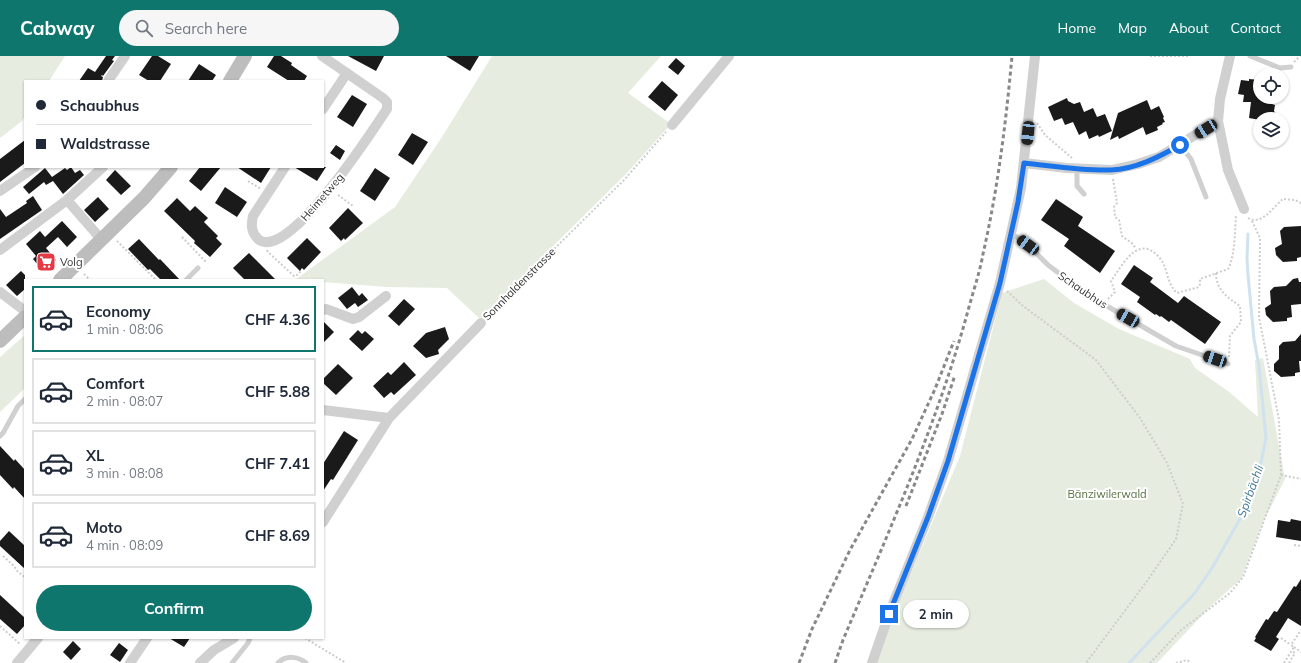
<!DOCTYPE html>
<html lang="en">
<head>
<meta charset="utf-8">
<style>
	:root { --surface:#fff; --page:#f6f6f7; --text:#1f2937; --muted:#747a83; --line:#e0e1e3; --accent:#0f766e }
	body { margin:0; font-family:Mulish,sans-serif; background:var(--page); color:var(--text); height:100vh; display:flex; flex-direction:column; font-size:15px; white-space:nowrap }
	* { box-sizing:border-box; margin:0 }
	p { font-size:13px; color:var(--muted) }
	.icon { flex:none; width:22px; height:22px; fill:none; stroke:currentColor; stroke-width:2; stroke-linecap:round; stroke-linejoin:round }
	.map { position:relative; flex:1; overflow:hidden }
	.details { position:absolute; left:24px; top:223px; width:300px; height:360px; display:flex; flex-direction:column; background:var(--surface); border-radius:0px; box-shadow:0 1px 3px #0004 }
	.details>* { flex:none }
	.banner { position:absolute; left:24px; top:24px; width:300px; height:88px; border-radius:0px; box-shadow:0 1px 3px #0004; display:grid; align-content:center; height:88px; padding:0 12px; background:var(--surface) }
	.controls { position:absolute; left:1253px; top:12px; display:grid; gap:8px }
	.controls a { display:grid; place-items:center; width:36px; height:36px; border-radius:50%; background:var(--surface); box-shadow:0 1px 3px #0004; font-size:20px }
	.end { position:absolute; width:18px; height:18px; margin:-9px; border:5px solid #1a73e8; background:#fff; box-shadow:0 0 0 2px #fff }
	.from { border-radius:50% }
	.bubble { position:absolute; height:28px; border-radius:14px; background:var(--surface); box-shadow:0 1px 3px #0004; font-size:13px; font-weight:700; line-height:28px; text-align:center }
	.car { position:absolute; width:12px; height:24px; margin:-12px -6px; border-radius:5px; box-shadow:0 0 3px 1px #0007; background:linear-gradient(#222 24%,#8ab4d8 0 40%,#222 0 76%,#8ab4d8 0 86%,#222 0) }
	.banner b { display:flex; align-items:center; gap:14px; height:38px; font-size:15px }
	.banner b+b { border-top:1px solid var(--line) }
	.banner i { width:10px; height:10px; background:var(--text) }
	ul { padding:7px 0 0; list-style:none }
	li { display:flex; align-items:center; gap:12px; height:66px; margin:0 8px 6px; padding:0 4px; border:2px solid var(--line); border-radius:0px }
	li div { flex:1 }
	li b { display:block; font-size:15px }
	li em { font-style:normal; font-weight:700 }
	li.active { border-color:var(--accent) }
	li>.icon { width:36px; height:36px; stroke-width:1.5 }
	.cta { display:flex; gap:8px; margin-top:auto; padding:8px 12px }
	.cta a { flex:1; height:46px; border-radius:24px; background:var(--accent); color:#fff; font-size:16px; font-weight:700; line-height:46px; text-align:center }
	header { display:flex; align-items:center; gap:24px; box-sizing:border-box; height:56px; padding:0 20px; background:var(--accent); color:#fff }
	header strong { font-size:19px }
	nav { display:flex; gap:22px; margin-inline-start:auto; font-size:14px }
	.search { width:280px; height:36px; background:var(--page); display:flex; align-items:center; gap:10px; box-sizing:border-box; padding:0 14px; border-radius:22px; color:var(--muted); font-size:15px }
	.map>svg:first-child { display:block }
</style>
</head>
<body>
<header>
<strong>Cabway</strong>
<div class="search"><svg class="icon" aria-label="search" viewBox="0 0 24 24"><circle cx="10" cy="10" r="6"/><path d="M15 15l6 6"/></svg>Search here</div>
<nav><a>Home</a><a>Map</a><a>About</a><a>Contact</a></nav>
</header>
<div class="map">
<svg width="1301" height="607" viewBox="0 0 1301 607">
	<rect width="100%" height="100%" fill="#fff"/>
	<path fill="#e6ecdf" d="M0 0H65L49 25H25V60L22 65 0 82Z
		M492 0H661L628 37 671 68 625 119 555 188 481 264 447 232 387 231 323 226V224H295L395 151 442 81Z
		M1044 223 1074 247 1119 273 1190 303 1195 312 1228 335 1258 361 1255 304 1263 302 1285 423 1264 464 1241 523 1212 549 1157 607H876L883 584 960 400 1002 237Z
		M25 279V332L0 356V301Z"/>
	<g fill="none" stroke-linecap="round" stroke-linejoin="round">
		<path stroke="#cfe2ee" stroke-width="3" d="M1129 607 1194 538 1212 512 1240 463 1258 421 1266 382 1259 310 1254 283 1248 219 1247 202 1248 178"/>
	</g>
	<path fill="#1a1a1a" d="M106 0H115L112 4 114 5 103 20 102 19 101 20 103 21 102 25H79L88 12 95 16Z
		M152 0H158L171 8 160 25H149L139 19Z
		M274 0H281L292 7 291 9 307 20 304 25H289L267 11Z
		M348 0H384L376 15Z
		M446 0H479L470 15Z
		M676 2 685 10 678 19 668 11Z
		M199 8 216 19 212 25H188Z
		M1249 23 1260 24V41H1268L1272 48 1275 49 1274 55 1280 63 1260 64 1249 62 1251 46H1243L1244 39 1238 38 1241 24 1249 25Z
		M662 25 678 39 665 55 648 41Z
		M352 39 367 48 353 71 337 61Z
		M1067 42 1068 45 1074 48 1080 46 1084 56 1093 52 1097 61 1105 58 1112 75 1099 81 1098 79 1089 83 1086 75 1079 79 1073 66 1065 69 1062 62 1054 65 1048 51Z
		M1147 44 1151 54 1159 50 1164 61 1163 62 1165 66 1162 67 1163 68 1157 71 1158 74 1146 79 1143 71 1119 83 1118 80 1110 84 1118 57Z
		M412 77 428 86 413 109 398 99Z
		M25 84V107L0 126V103Z
		M336 89 345 95 340 104 330 97Z
		M71 111 75 117 80 114 84 119 63 138 53 125 46 129 44 126 29 138 23 131 45 112 52 121 65 112 67 114Z
		M200 111H221L201 135 189 125Z
		M237 111H271L261 127Z
		M294 111H326L317 125Z
		M375 112 390 122 375 145 360 135Z
		M115 114 131 130 121 139 106 124Z
		M225 131 247 146 237 161 215 147Z
		M33 140 42 154 0 183V153L6 161 27 147 26 145Z
		M98 141 109 153 95 166 84 154Z
		M177 142 190 155 195 150 208 162 204 166 218 180 216 182 222 188 210 201 194 187 195 185 164 155Z
		M1056 143 1083 161 1078 170 1115 195 1100 217 1064 190 1069 183 1041 164Z
		M348 152 363 167 345 184 344 182 341 185 329 172Z
		M62 165 77 181 67 191 58 181 46 192 56 204 43 215 33 203 36 200 26 188 40 175 45 181Z
		M1301 170V201L1297 202V205L1283 206 1276 199 1275 192 1282 188 1280 175 1284 171Z
		M307 182 321 196 304 214 302 212 300 215 287 202Z
		M139 183 159 204 160 203 180 224H161L150 213 148 214 128 193Z
		M249 197 276 224H245L233 212Z
		M1134 209 1153 222 1150 226 1178 247 1184 240 1221 266 1205 288 1171 264 1169 266 1161 260 1160 261 1156 258 1155 259 1137 246 1140 241 1121 228Z
		M21 215 25 219V233L17 240 6 229Z
		M1298 222 1299 226H1301V248L1291 249 1292 261 1287 262V265L1273 266 1266 259 1265 252 1271 248 1270 235 1274 231 1286 230 1293 223Z
		M352 231 359 240 362 237 368 244 358 251 355 247 347 253 338 242Z
		M404 243 415 253 399 270 388 260Z
		M323 265 334 276 323 287Z
		M445 271 449 283 438 294 439 298 426 302 413 290 426 277Z
		M358 274 362 278 365 275 374 283 362 295 349 283Z
		M1301 278V305H1299L1300 316 1295 317V320L1281 321 1274 315V308L1279 303V290L1283 286 1295 285Z
		M404 306 416 319 394 339 391 336 384 342 373 330 388 316 391 319Z
		M338 308 353 322 336 339 323 327V323Z
		M344 375 358 384 333 424 331 423 323 435V408Z
		M0 390 14 405 15 403 25 414V443L14 431 13 433 0 419Z
		M1291 463 1301 465V485L1276 481 1278 464 1290 466Z
		M9 475 25 490V513L0 490V485Z
		M1301 523V570L1288 562 1276 581 1279 583 1271 595 1254 585 1256 582 1255 581 1266 563 1268 564 1274 555 1277 556 1294 530 1296 531Z
		M0 539 25 562V569L17 578 0 563Z
		M169 582H190L184 591Z
		M73 585 81 593 71 604 63 596Z
		M119 587 128 594 120 606 110 599Z"/>
	<g fill="none" stroke-linecap="round" stroke-linejoin="round">
		<path stroke="#cdcdcd" stroke-width="2" stroke-dasharray="2 2" stroke-linecap="butt" d="M1150 0H1190
			M1294 6 1300 0
			M1037 67 1045 79 1072 102
			M1113 123 1117 147 1114 151 1115 161 1119 164 1122 180 1133 188 1136 193
			M248 125 261 133
			M338 139 353 150
			M1248 162C1262 170 1273 151 1283 143L1295 144 1301 147
			M182 181 205 205 203 207
			M117 185 156 224
			M267 194 268 196 294 220H296L302 214
			M1216 217C1216 234 1227 241 1240 250L1241 266 1230 280 1229 301
			M84 218 90 224
			M1007 235 1023 250 1096 304 1140 362 1167 407 1183 448 1176 483 1147 525 1086 607
			M1108 243 1115 236 1111 225C1120 213 1134 184 1152 195 1157 198 1162 204 1164 209 1168 219 1169 230 1177 237L1199 231 1200 228V223L1228 213C1235 201 1235 173 1236 159
			M487 261 548 199 624 124 666 76
			M1281 419 1301 423
			M1294 489 1301 490
			M3 500 14 510 18 516 25 521
			M0 570 20 588
			M305 582 346 607
			M1281 582 1291 589
			M1294 591 1301 596
			M1150 607 1180 575 1230 537 1243 521 1281 419 1279 364 1259 261 1260 182 1252 165
			M1176 607 1187 604 1191 607
			M1284 607 1294 591 1291 589 1301 574
			M1289 607 1295 597 1292 595"/>
		<path stroke="#d0d0d0" stroke-width="5" d="M1250 0 1280 12 1291 11
			M1180 89 1191 103 1206 141
			M1077 112V130L1084 138
			M1011 177 1028 189 1048 209 1088 239 1176 290 1228 308
			M186 224 198 212
			M0 380 3 377 18 350 25 343
			M232 607 248 587 250 582
			M278 607C286 599 298 600 306 607"/>
		<path stroke="#d0d0d0" stroke-width="10" d="M1230 0 1220 43 1218 65 1228 114 1244 153
			M108 25 125 0
			M323 53 347 17
			M672 69 729 0
			M1024 107 1067 112 1112 114 1138 108 1159 101 1218 65
			M285 111 253 160C251 169 251 176 258 183 287 208 373 74 387 53V46L383 42 322 0
			M0 135 35 111
			M67 144 101 183
			M0 194 67 144 103 111
			M0 236 25 255
			M323 254 326 253 353 263 359 261 386 240
			M323 354 389 362
			M323 466 389 362 481 267
			M17 607 38 582
			M130 607 147 582
			M200 607 214 594 234 582
			M872 607 889 558 928 461 948 405 1000 227 1021 132 1035 0"/>
		<path stroke="#bdbdbd" stroke-width="14" d="M230 25 245 0
			M60 224 144 142 171 111
			M0 285 25 261"/>
		<path stroke="#888" stroke-width="3" stroke-dasharray="4 3" stroke-linecap="butt" d="M906 450 942 358 955 319
			M799 607 812 573 850 494 912 383 935 333 954 285
			M835 607 843 584C889 475 938 366 969 251 974 233 980 215 983 198 998 132 1006 66 1012 0"/>
	</g>
	<g fill="none" stroke-linecap="round" stroke-linejoin="round">
		<path stroke="#1a73e8" stroke-width="5" d="M889 558 928 461 948 405 1000 227 1018 146 1024 107C1053 110 1082 115 1111 114 1136 113 1159 101 1180 89"/>
	</g>
	<defs>
		<g id="supermarket-square" transform="scale(1)"><rect x="-9" y="-9" width="18" height="18" rx="4" fill="#e63946" stroke="#fff"/><path d="M-6-5.5h2.5l.6 2H6L4.5 2H-2.5L-4.4-4H-6ZM-1.5 3.2a1.3 1.3 0 1 0 .1 0ZM3 3.2a1.3 1.3 0 1 0 .1 0Z" fill="#fff"/></g>
	</defs>
	<g fill-rule="evenodd">
		<use href="#supermarket-square" x="46" y="206"/>
	</g>
	<g text-anchor="middle" dominant-baseline="central" stroke-width="4" stroke-linejoin="round" paint-order="stroke">
		<g font-size="11" fill="#333" stroke="#fff">
			<text transform="translate(322 141) rotate(-49)">Heimetweg</text>
			<text transform="translate(519 228) rotate(-45)">Sonnhaldenstrasse</text>
			<text transform="translate(1083 234) rotate(34)">Schaubhus</text>
		</g>
		<g font-size="11" fill="#333" stroke="#fff" text-anchor="start">
			<text x="60" y="206">Volg</text>
		</g>
		<g font-size="11" fill="#56703f" stroke="#fff">
			<text x="1107" y="438">Bänziwilerwald</text>
		</g>
		<g font-size="12" font-style="italic" fill="#3f7597" stroke="#fff">
			<text transform="translate(1250 435) rotate(-70)">Spirbächli</text>
		</g>
	</g>
</svg>
<div class="controls">
<a><svg class="icon" aria-label="locate" viewBox="0 0 24 24"><circle cx="12" cy="12" r="6"/><path d="M12 2v4M12 18v4M2 12h4M18 12h4"/></svg></a>
<a><svg class="icon" aria-label="layers" viewBox="0 0 24 24"><path d="M12 4l9 5-9 5-9-5zM3 14l9 5 9-5"/></svg></a>
</div>
<i class="end from" style="left:1180px;top:89px"></i>
<i class="end" style="left:889px;top:558px"></i>
<div class="bubble" style="left:903px;top:544px;width:66px">2 min</div>
<i class="car" style="left:1206px;top:73px;rotate:238deg"></i>
<i class="car" style="left:1028px;top:77px;rotate:186deg"></i>
<i class="car" style="left:1028px;top:189px;rotate:306deg"></i>
<i class="car" style="left:1128px;top:262px;rotate:300deg"></i>
<i class="car" style="left:1215px;top:303px;rotate:289deg"></i>
<div class="banner">
<b><i class="from"></i>Schaubhus</b>
<b><i></i>Waldstrasse</b>
</div>
<section class="details">
<ul>
<li class="active"><svg class="icon" aria-label="car" viewBox="0 0 24 24"><path d="M5 17H2v-5l4-1 3-4h7l3 4 3 1v5h-3M9 17h6M6 11h13"/><circle cx="7" cy="17" r="2"/><circle cx="17" cy="17" r="2"/></svg><div><b>Economy</b><p>1 min · 08:06</p></div><em>CHF 4.36</em></li>
<li><svg class="icon" aria-label="car" viewBox="0 0 24 24"><path d="M5 17H2v-5l4-1 3-4h7l3 4 3 1v5h-3M9 17h6M6 11h13"/><circle cx="7" cy="17" r="2"/><circle cx="17" cy="17" r="2"/></svg><div><b>Comfort</b><p>2 min · 08:07</p></div><em>CHF 5.88</em></li>
<li><svg class="icon" aria-label="car" viewBox="0 0 24 24"><path d="M5 17H2v-5l4-1 3-4h7l3 4 3 1v5h-3M9 17h6M6 11h13"/><circle cx="7" cy="17" r="2"/><circle cx="17" cy="17" r="2"/></svg><div><b>XL</b><p>3 min · 08:08</p></div><em>CHF 7.41</em></li>
<li><svg class="icon" aria-label="car" viewBox="0 0 24 24"><path d="M5 17H2v-5l4-1 3-4h7l3 4 3 1v5h-3M9 17h6M6 11h13"/><circle cx="7" cy="17" r="2"/><circle cx="17" cy="17" r="2"/></svg><div><b>Moto</b><p>4 min · 08:09</p></div><em>CHF 8.69</em></li>
</ul>
<div class="cta"><a>Confirm</a></div>
</section>
</div>
</body>
</html>
